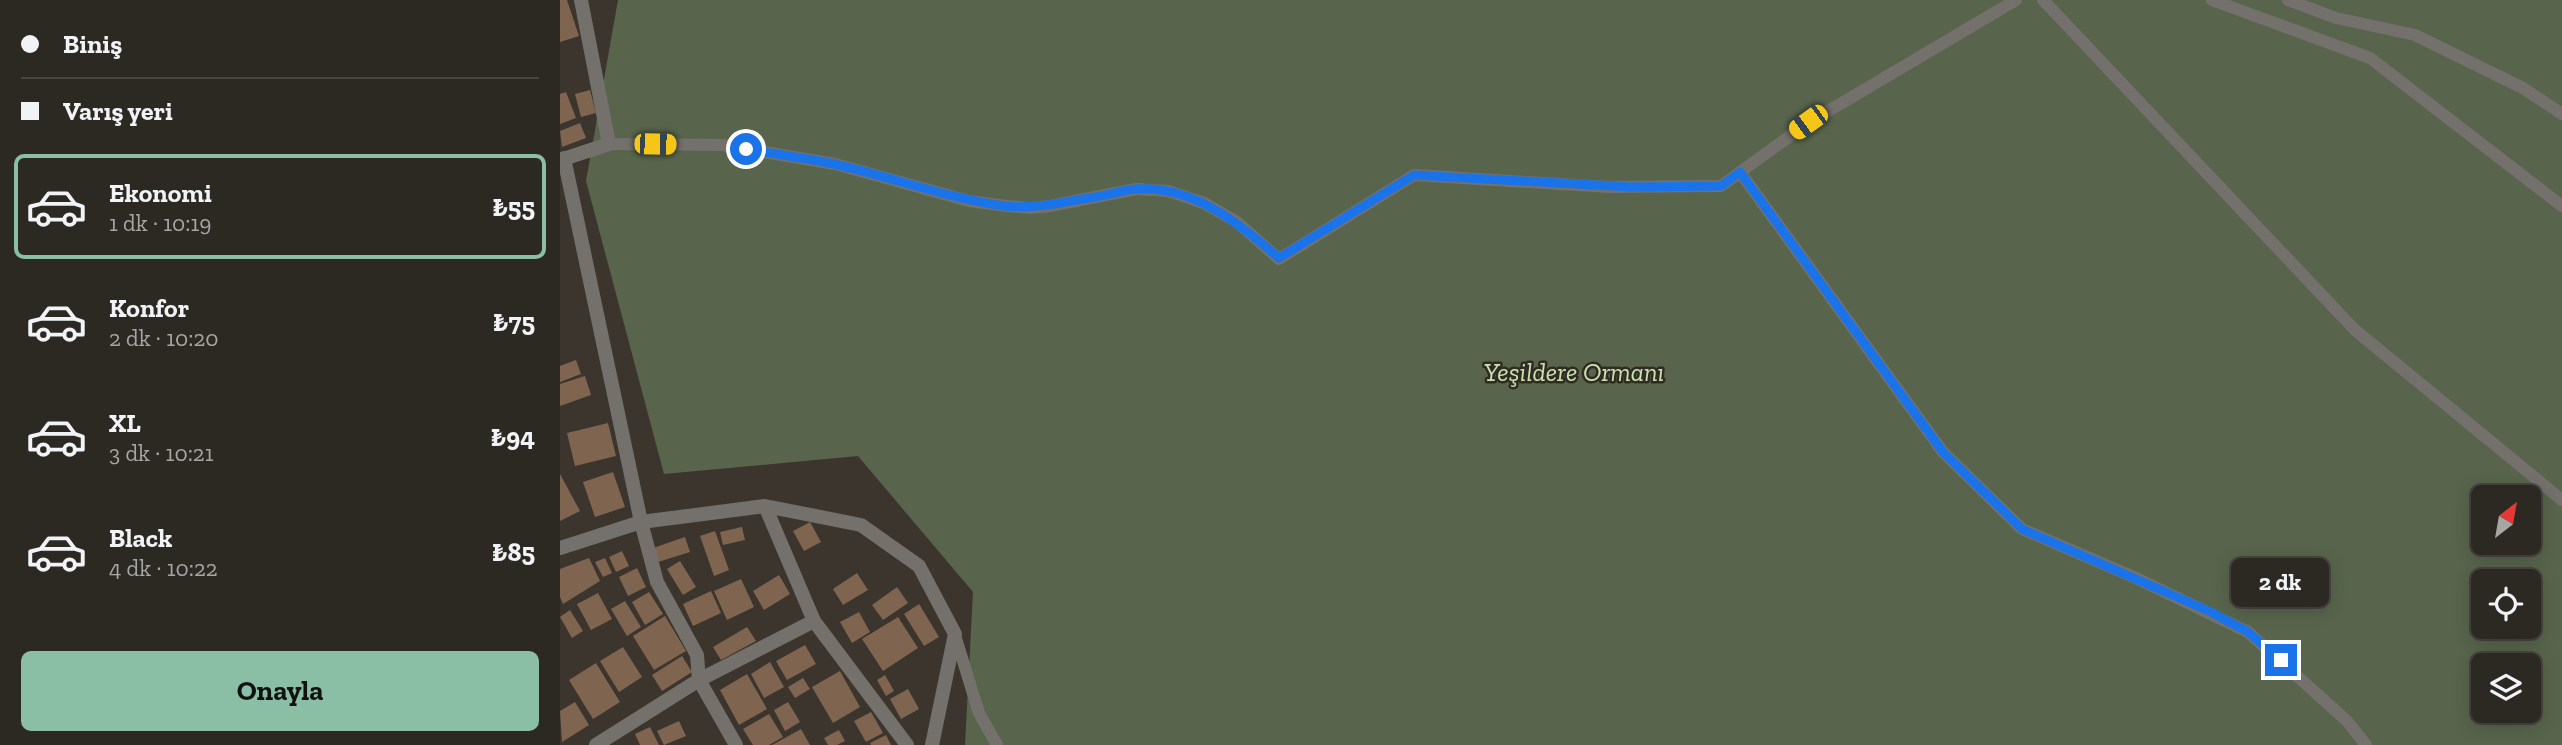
<!DOCTYPE html>
<html lang="tr">
<head>
<meta charset="utf-8">
<style>
	:root { --surface:#2c2822; --page:#34302a; --text:#f1f3f6; --muted:#a6a6a5; --line:#484440; --accent:#8abfa5 }
	body { margin:0; font-family:"Zilla Slab",serif; background:var(--page); color:var(--text); height:100vh; display:flex; flex-direction:column; font-size:26px; white-space:nowrap }
	* { box-sizing:border-box; margin:0 }
	p { font-size:23px; color:var(--muted) }
	.icon { flex:none; width:38px; height:38px; fill:none; stroke:currentColor; stroke-width:2; stroke-linecap:round; stroke-linejoin:round }
	.map { position:relative; flex:1; overflow:hidden }
	.details { display:flex; flex-direction:column; background:var(--surface); width:560px }
	.details>* { flex:none }
	.top-card { display:grid; align-content:center; height:154px; padding:0 21px; background:var(--surface) }
	.needle { width:46px; rotate:31deg }
	.fabs { position:absolute; left:1911px; top:485px; display:grid; gap:14px }
	.fabs a { display:grid; place-items:center; width:70px; height:70px; border-radius:10px; background:var(--surface); box-shadow:0 4px 18px #0003,0 0 0 2px var(--line); font-size:35px }
	.end { position:absolute; width:32px; height:32px; margin:-16px; border:9px solid #1a73e8; background:#fff; box-shadow:0 0 0 4px #fff }
	.from { border-radius:50% }
	.bubble { position:absolute; height:49px; border-radius:10px; background:var(--surface); box-shadow:0 4px 18px #0003,0 0 0 2px var(--line); font-size:23px; font-weight:800; line-height:49px; text-align:center }
	.car { position:absolute; width:21px; height:42px; margin:-21px -10px; border-radius:9px; box-shadow:0 0 5px 2px #0007; background:linear-gradient(#f5c518 24%,#345 0 40%,#f5c518 0 76%,#345 0 86%,#f5c518 0) }
	.top-card b { display:flex; align-items:center; gap:24px; height:66px; font-size:26px }
	.top-card b+b { border-top:2px solid var(--line) }
	.top-card i { width:18px; height:18px; background:var(--text) }
	ul { padding:0; list-style:none }
	li { display:flex; align-items:center; gap:21px; height:105px; margin:0 14px 10px; padding:0 7px; border:4px solid transparent; border-radius:10px }
	li div { flex:1 }
	li b { display:block; font-size:26px }
	li em { font-style:normal; font-weight:800 }
	li.current { border-color:var(--accent) }
	li>.icon { width:63px; height:63px; stroke-width:1.5 }
	.action { display:flex; gap:14px; margin-top:auto; padding:14px 21px }
	.action a { flex:1; height:80px; border-radius:10px; background:var(--accent); color:#111; font-size:28px; font-weight:800; line-height:80px; text-align:center }
	main { display:flex; flex:1; min-height:0 }
	.map>svg:first-child { display:block }
</style>
</head>
<body>
<main>
<section class="details">
<div class="top-card">
<b><i class="from"></i>Biniş</b>
<b><i></i>Varış yeri</b>
</div>
<ul>
<li class="current"><svg class="icon" aria-label="car" viewBox="0 0 24 24"><path d="M5 17H2v-5l4-1 3-4h7l3 4 3 1v5h-3M9 17h6M6 11h13"/><circle cx="7" cy="17" r="2"/><circle cx="17" cy="17" r="2"/></svg><div><b>Ekonomi</b><p>1 dk · 10:19</p></div><em>₺55</em></li>
<li><svg class="icon" aria-label="car" viewBox="0 0 24 24"><path d="M5 17H2v-5l4-1 3-4h7l3 4 3 1v5h-3M9 17h6M6 11h13"/><circle cx="7" cy="17" r="2"/><circle cx="17" cy="17" r="2"/></svg><div><b>Konfor</b><p>2 dk · 10:20</p></div><em>₺75</em></li>
<li><svg class="icon" aria-label="car" viewBox="0 0 24 24"><path d="M5 17H2v-5l4-1 3-4h7l3 4 3 1v5h-3M9 17h6M6 11h13"/><circle cx="7" cy="17" r="2"/><circle cx="17" cy="17" r="2"/></svg><div><b>XL</b><p>3 dk · 10:21</p></div><em>₺94</em></li>
<li><svg class="icon" aria-label="car" viewBox="0 0 24 24"><path d="M5 17H2v-5l4-1 3-4h7l3 4 3 1v5h-3M9 17h6M6 11h13"/><circle cx="7" cy="17" r="2"/><circle cx="17" cy="17" r="2"/></svg><div><b>Black</b><p>4 dk · 10:22</p></div><em>₺85</em></li>
</ul>
<div class="action"><a>Onayla</a></div>
</section>
<div class="map">
<svg width="2002" height="745" viewBox="0 0 2002 745">
	<rect width="100%" height="100%" fill="#3b352e"/>
	<path fill="#58654c" fill-rule="evenodd" d="M58 0H2002V745H405L413 592 298 456 104 474 26 181ZM1923 497H1969V542H1923ZM1923 581H1969V626H1923ZM1923 665H1969V710H1923Z"/>
	<path fill="#7f6550" d="M0 0H7L19 36 0 42Z
		M30 90 36 113 21 117 15 94Z
		M6 92 16 118 0 124V94Z
		M20 123 26 138 2 147 0 131Z
		M16 360 21 374 0 382V366Z
		M25 376 31 395 0 406V384Z
		M48 423 56 456 15 466 7 433Z
		M53 472 65 507 35 517 23 482Z
		M0 474 20 511 0 521Z
		M250 522 261 542 244 551 233 531Z
		M182 527 185 540 163 545 160 532Z
		M155 531 169 570 154 576 140 536Z
		M125 537 130 552 98 562 93 548Z
		M62 551 69 566 56 572 49 557Z
		M29 558 40 581 3 604 0 597V569Z
		M45 558 52 573 43 577 35 562Z
		M120 561 136 587 123 595 107 569Z
		M77 568 86 587 68 596 59 577Z
		M297 573 308 590 283 605 273 589Z
		M219 575 230 594 204 610 193 591Z
		M181 579 194 607 167 620 154 591Z
		M337 587 348 603 323 620 312 605Z
		M151 591 161 613 133 626 123 604Z
		M89 592 103 614 85 625 72 602Z
		M38 593 52 619 31 630 17 604Z
		M65 601 81 627 67 636 51 609Z
		M359 604 379 637 364 646 344 614Z
		M10 610 23 631 12 638 0 617Z
		M299 612 310 632 292 643 280 622Z
		M105 616 126 651 94 670 73 636Z
		M338 617 358 648 323 671 302 639Z
		M187 627 196 641 161 660 153 647Z
		M245 645 256 664 227 680 216 661Z
		M63 647 82 677 59 692 40 661Z
		M122 656 132 672 102 691 92 675Z
		M210 662 224 687 204 698 191 674Z
		M36 663 60 702 33 719 9 680Z
		M280 671 300 707 273 723 252 687Z
		M187 674 207 709 179 725 160 690Z
		M325 675 334 691 326 696 317 680Z
		M243 678 250 689 235 698 228 687Z
		M348 689 359 709 341 719 330 699Z
		M15 702 29 725 2 742 0 711Z
		M228 702 240 722 225 731 214 710Z
		M311 712 323 733 306 742 294 721Z
		M209 714 223 737 209 745H193L183 729Z
		M119 721 126 736 104 745 97 731Z
		M90 727 99 745H80L75 734Z
		M241 729 250 745H212Z
		M279 730 285 741 277 745H268L264 738Z
		M326 735 331 745H311L310 743Z"/>
	<g fill="none" stroke-linecap="round" stroke-linejoin="round">
		<path stroke="#74716d" stroke-width="12" d="M1483 0 1795 330 2002 500
			M1652 0 1810 58 2002 206
			M1728 0 1776 18 1855 35 1963 88 2002 114
			M49 144 163 145 275 164 409 201 447 206 471 208 490 206 576 189 608 191 644 203 677 222 719 259 854 175 1049 187 1161 186 1248 123 1456 0
			M1180 172 1383 452 1462 529 1576 578 1688 632 1787 721 1806 745
			M395 635 419 713 437 745"/>
		<path stroke="#74716d" stroke-width="14" d="M4 158 81 522 97 582 137 655 139 680 176 745
			M0 160 49 144 21 0
			M205 506 254 621 347 745
			M0 548 81 522 205 506 301 525 359 566 395 634 372 745
			M36 745 139 680 254 621"/>
	</g>
	<g fill="none" stroke-linecap="round" stroke-linejoin="round">
		<path stroke="#1a73e8" stroke-width="9" d="M186 149C215 154 245 158 274 164 332 177 386 198 444 206 474 209 500 203 528 198 544 196 560 191 575 189 634 185 678 223 719 258L854 175 1072 187 1161 186 1180 172 1383 452 1462 529 1651 612 1688 632 1721 660"/>
	</g>
	<g text-anchor="middle" dominant-baseline="central" stroke-width="5" stroke-linejoin="round" paint-order="stroke">
		<g font-size="26" font-style="italic" fill="#c7e3ae" stroke="#312b24">
			<text x="1014" y="372">Yeşildere Ormanı</text>
		</g>
	</g>
</svg>
<div class="fabs">
<a><svg class="needle" viewBox="-14 -14 28 28"><path d="M0-13l5 13h-10z" fill="#e53935"/><path d="M0 13l5-13h-10z" fill="#a6a6a5"/></svg></a>
<a><svg class="icon" aria-label="locate" viewBox="0 0 24 24"><circle cx="12" cy="12" r="6"/><path d="M12 2v4M12 18v4M2 12h4M18 12h4"/></svg></a>
<a><svg class="icon" aria-label="layers" viewBox="0 0 24 24"><path d="M12 4l9 5-9 5-9-5zM3 14l9 5 9-5"/></svg></a>
</div>
<i class="end from" style="left:186px;top:149px"></i>
<i class="end" style="left:1721px;top:660px"></i>
<div class="bubble" style="left:1671px;top:558px;width:98px">2 dk</div>
<i class="car" style="left:1248px;top:122px;rotate:234deg"></i>
<i class="car" style="left:95px;top:144px;rotate:91deg"></i>
</div>
</main>
</body>
</html>
